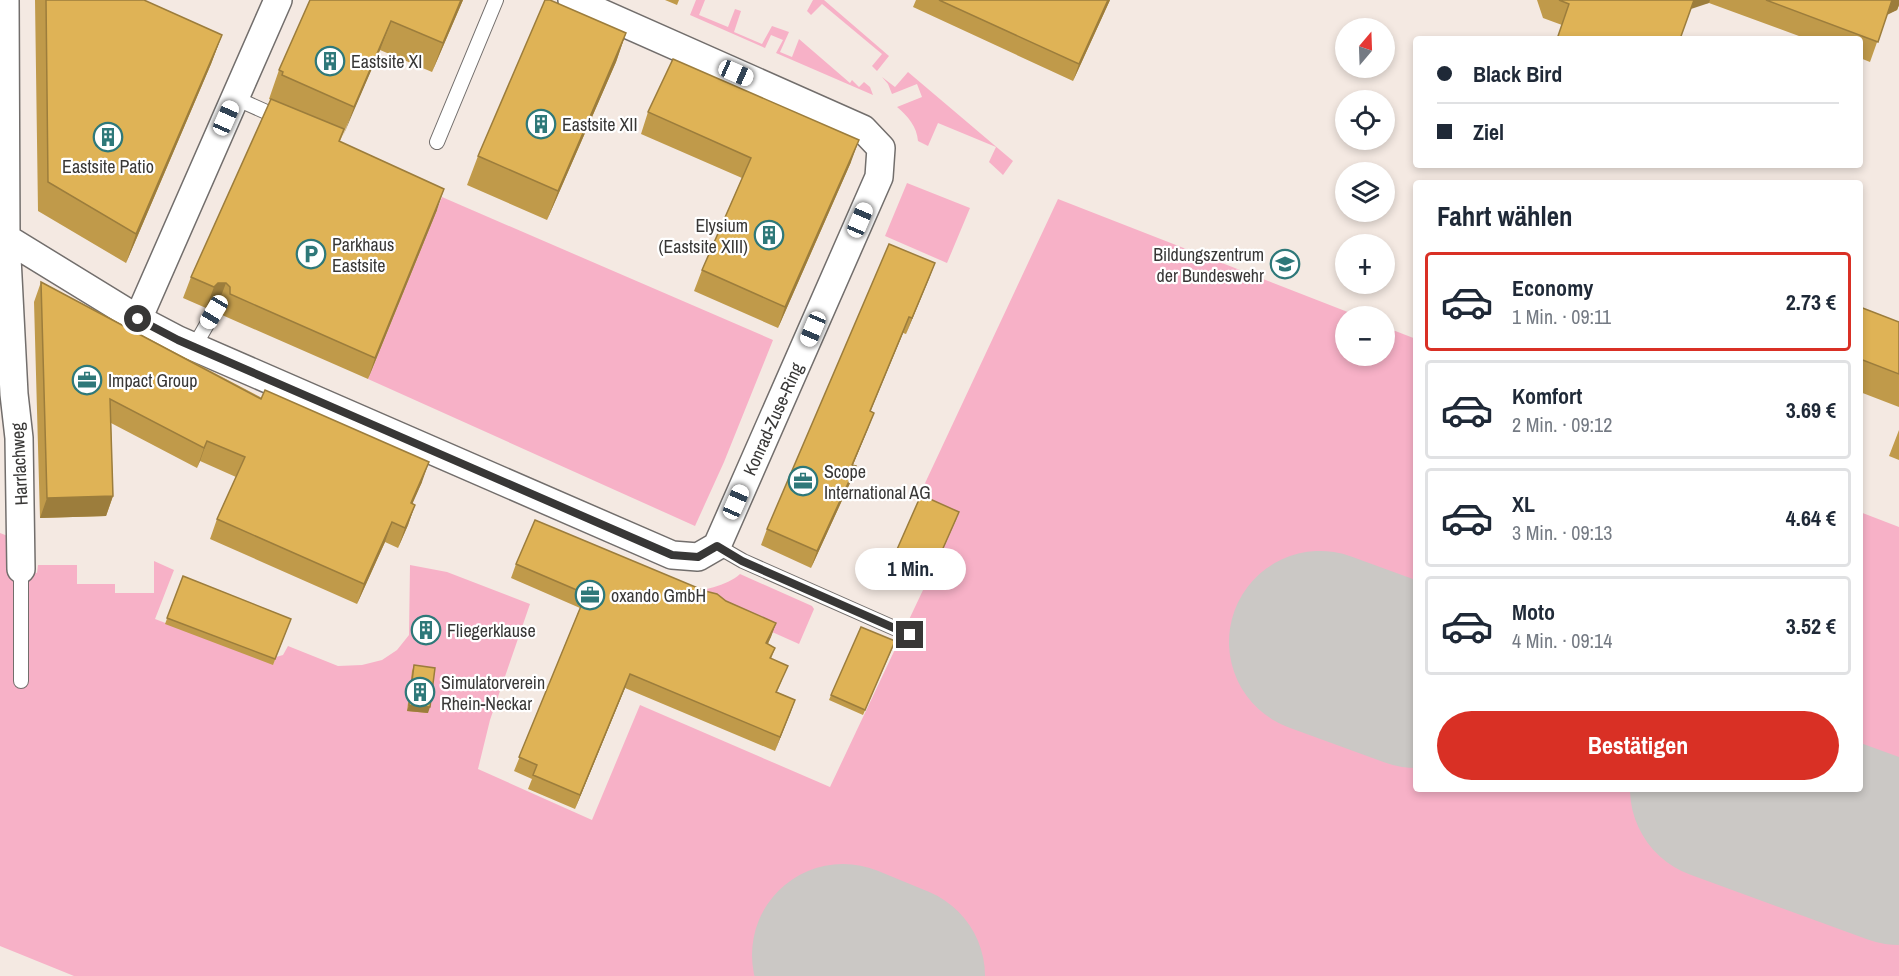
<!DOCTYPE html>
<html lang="de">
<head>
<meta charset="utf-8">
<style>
	:root { --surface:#fff; --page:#f6f6f7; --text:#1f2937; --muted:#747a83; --line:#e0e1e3; --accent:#d93025 }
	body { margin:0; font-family:"Archivo Narrow",sans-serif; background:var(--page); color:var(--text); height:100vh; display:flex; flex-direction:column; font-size:22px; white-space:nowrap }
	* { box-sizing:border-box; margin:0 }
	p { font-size:20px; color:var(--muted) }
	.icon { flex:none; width:33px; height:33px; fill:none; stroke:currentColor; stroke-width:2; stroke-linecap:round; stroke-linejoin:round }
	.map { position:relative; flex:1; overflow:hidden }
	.drawer { position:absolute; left:1413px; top:180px; width:450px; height:612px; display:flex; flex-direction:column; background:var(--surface); border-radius:6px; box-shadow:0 3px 9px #0003 }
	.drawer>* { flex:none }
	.guide { position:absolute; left:1413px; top:36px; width:450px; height:132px; border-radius:6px; box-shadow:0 3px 9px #0003; display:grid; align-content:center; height:132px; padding:0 24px; background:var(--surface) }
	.needle { width:39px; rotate:19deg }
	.buttons { position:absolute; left:1335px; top:18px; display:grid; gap:12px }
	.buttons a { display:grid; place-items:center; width:60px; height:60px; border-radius:50%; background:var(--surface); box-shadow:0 3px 9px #0003; font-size:30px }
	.end { position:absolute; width:27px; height:27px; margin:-14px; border:8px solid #383736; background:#fff; box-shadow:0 0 0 3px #fff }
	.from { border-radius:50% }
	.bubble { position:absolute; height:42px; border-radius:21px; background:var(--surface); box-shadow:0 3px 9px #0003; font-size:20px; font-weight:700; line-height:42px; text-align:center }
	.car { position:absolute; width:18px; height:36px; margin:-18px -9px; border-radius:8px; box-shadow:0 0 4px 2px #0007; background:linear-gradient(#fff 24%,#345 0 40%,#fff 0 76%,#345 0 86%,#fff 0) }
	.guide b { display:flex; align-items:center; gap:21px; height:57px; font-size:22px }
	.guide b+b { border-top:2px solid var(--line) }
	.guide i { width:15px; height:15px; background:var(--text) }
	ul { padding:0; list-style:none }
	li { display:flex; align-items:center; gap:18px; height:99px; margin:0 12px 9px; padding:0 12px; border:3px solid var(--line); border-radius:6px }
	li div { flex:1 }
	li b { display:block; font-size:22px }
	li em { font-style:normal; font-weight:700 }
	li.selected { border-color:var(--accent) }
	li>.icon { width:54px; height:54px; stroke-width:1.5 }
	h2 { padding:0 24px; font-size:27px; line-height:72px }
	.action { display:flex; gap:12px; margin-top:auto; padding:12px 24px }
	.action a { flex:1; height:69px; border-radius:36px; background:var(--accent); color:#fff; font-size:24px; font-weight:700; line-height:69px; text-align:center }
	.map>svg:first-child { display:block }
</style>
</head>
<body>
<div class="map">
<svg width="1899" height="976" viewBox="0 0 1899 976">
	<rect width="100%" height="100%" fill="#fdf9f6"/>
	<path fill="#f4e9e2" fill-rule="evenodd" d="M0 0H1899V976H0ZM1346 28H1384V68H1346ZM1416 39H1860V165H1416ZM1346 100H1384V140H1346ZM1346 172H1384V212H1346ZM1416 183H1860V789H1416ZM1346 244H1384V284H1346ZM1346 316H1384V356H1346Z"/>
	<path fill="#f7b1c7" d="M696 0H705L699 15 728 27 735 9 741 11 734 32 762 44 772 26 789 32 780 52 792 57 799 39 850 83 852 80 859 87 864 82 870 87 873 95 776 53 783 40 771 35 765 48 690 15Z
		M813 0H824L889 56 877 71 872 66 882 54 822 4 811 15 807 11Z
		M908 72 1013 161 1003 175 989 162 996 147 938 123 928 146 918 141C917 127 908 116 897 107L922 97 917 84 892 94 888 84 882 77 895 87Z
		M907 183 970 208 947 263 885 236Z
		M442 197 773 340 724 462 695 526 368 379Z
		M1058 199 1358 316H1346V356H1384L1385 327 1416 339V789H1860V512L1899 527V976H74L0 946V533L13 538 12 566 37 573 38 565H77V584H115V593H154V561L174 570 155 619 273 664 276 657 283 655 288 646 338 666 362 665 382 660 397 650 409 635 410 565 447 572 530 604 490 720 478 769 592 820 640 705 830 787 957 518 919 496Z
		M740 574 812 606 814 609 799 644 684 593C701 591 727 586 740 574Z"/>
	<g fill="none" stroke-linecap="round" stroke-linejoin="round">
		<path stroke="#cbc8c5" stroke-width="182" d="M1320 642 1416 677
			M1721 789 1899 854
			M843 955 894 976"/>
		<g stroke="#726e6c" stroke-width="16">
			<path id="lane" d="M235 98 282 119
				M437 142 496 0
				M194 347 214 312
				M717 546 743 561 910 635
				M21 569V681"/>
		</g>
		<g stroke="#726e6c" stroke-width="30">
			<path id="street" d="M5 0 6 238 14 394 19 438 21 569
				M6 238 138 319 178 340 672 555 698 557 717 546 879 177 881 148 863 129 572 0
				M138 319 278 0"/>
		</g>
		<use href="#lane" stroke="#fff" stroke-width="14"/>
		<use href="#street" stroke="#fff" stroke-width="27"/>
	</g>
	<path fill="#c09a4a" d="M35 0H144L222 35 211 64 126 263 38 211Z
		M310 0H463L432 72 380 50 340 141 437 210 368 379 222 315V308L218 304H210L206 308 183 298 191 277 271 100 269 99 279 70Z
		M665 0H679L677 5Z
		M916 0H1110L1073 81 913 7Z
		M1537 0H1899V5L1897 10 1887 14 1870 62 1860 58V39H1807L1709 3 1562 25 1543 18Z
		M626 33 616 62 547 220 467 185 478 156Z
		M648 112 851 162 778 328 694 291 702 270 742 178 641 134Z
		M935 263 906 334 903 333 870 411 874 413 853 465 850 483 811 568 761 545 767 529Z
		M41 282 422 482 412 503 415 505 408 525 398 548 385 542 357 604 210 539 217 519 236 477 200 461 197 468 111 423 113 496 106 516 40 518 34 302Z
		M1860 307 1899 322V407L1860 392Z
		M1899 430V460L1889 456Z
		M957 518 926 586 889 569 891 563Z
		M516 564 726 601 776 623 768 644 775 648 771 659 782 680 777 692 795 700 775 751 625 688 575 809 528 789 532 779 514 771 580 608 511 578Z
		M183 576 291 619 273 665 165 624Z
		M893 647 863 715 829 700 831 695Z
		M414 665 428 713 407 711 412 671Z"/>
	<path fill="#9c7d3c" d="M461 0H463L432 72 443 43Z
		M1108 0H1110L1073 81 1079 64Z
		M1694 0H1710L1709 3 1691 9Z
		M1892 0H1899V5L1897 10 1887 15Z
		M391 21 380 50 343 136 354 107Z
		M626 33 616 62 547 220 558 191Z
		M222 35 211 64 126 263 136 234Z
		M859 140 851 162 778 328 785 307Z
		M444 189 437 210 368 379 375 358Z
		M935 263 929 279 906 334 912 318Z
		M218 283H226L218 304H210L206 308 214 287Z
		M909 317 903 333 864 427 870 411Z
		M874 413 868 429 846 481 852 465Z
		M207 441 200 461 197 468 204 448Z
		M429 462 422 482 404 523 411 503Z
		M856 466 850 483 811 568 817 551Z
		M113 496 106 516 40 518 47 498Z
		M415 505 408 525 398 548 405 528Z
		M392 522 385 542 357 604 364 584Z
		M776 623 771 637 761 657 766 643Z
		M630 674 625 688 575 809 580 795Z
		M795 700 790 714 775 751 780 737Z
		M409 705 430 707 428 713 407 711Z"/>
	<path fill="#dfb356" stroke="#9c7d3c" stroke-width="1.5" d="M46 0H144L222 35 136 234 48 182Z
		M310 0H461L443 43 391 21 354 107 282 75 283 72 279 70Z
		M545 0H550L626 33 558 191 478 156Z
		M939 0H1108L1079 64Z
		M1559 0H1694L1680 39H1557L1569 4Z
		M1766 0H1892L1878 42Z
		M673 59 859 140 785 307 702 270 751 158 648 112Z
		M271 99 344 129 339 141 444 189 375 358 230 294V287L226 283H218L214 287 191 277Z
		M889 244 935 263 912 318 909 317 870 411 874 413 852 465 856 466 817 551 767 529Z
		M41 282 261 399 265 390 429 462 411 503 415 505 405 528 392 522 364 584 217 519 245 457 207 441 204 448 110 399 113 496 47 498Z
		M1860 307 1899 322V374L1860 359Z
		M921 495 959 512 929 580 891 563Z
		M535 520 705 591 717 594 726 601 776 623 766 643 775 648 770 658 788 666 776 692 795 700 780 737 630 674 580 795 533 775 537 765 519 757 586 594 516 564Z
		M183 576 291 619 275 659 167 618Z
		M861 627 895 641 865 710 831 695Z
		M414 665 435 668 430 707 409 705Z"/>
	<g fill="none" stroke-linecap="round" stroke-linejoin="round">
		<path stroke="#383736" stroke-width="8" d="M138 319 178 340 672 555 698 557 717 546 742 561 910 635"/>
	</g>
	<defs>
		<g id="building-ring" transform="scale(1.5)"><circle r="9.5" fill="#fff" stroke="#2e7879" stroke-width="1.5"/><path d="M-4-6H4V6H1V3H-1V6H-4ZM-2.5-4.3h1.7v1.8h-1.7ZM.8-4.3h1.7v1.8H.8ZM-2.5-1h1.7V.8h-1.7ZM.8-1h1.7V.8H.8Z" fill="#2e7879"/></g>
		<g id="parking-ring" transform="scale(1.5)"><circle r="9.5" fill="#fff" stroke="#2e7879" stroke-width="1.5"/><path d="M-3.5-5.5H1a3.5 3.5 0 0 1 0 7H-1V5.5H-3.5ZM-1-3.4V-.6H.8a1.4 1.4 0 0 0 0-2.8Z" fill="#2e7879"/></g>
		<g id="university-ring" transform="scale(1.5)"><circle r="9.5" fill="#fff" stroke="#2e7879" stroke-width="1.5"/><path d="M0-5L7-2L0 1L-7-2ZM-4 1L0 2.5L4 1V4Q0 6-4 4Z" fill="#2e7879"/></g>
		<g id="office-ring" transform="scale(1.5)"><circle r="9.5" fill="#fff" stroke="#2e7879" stroke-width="1.5"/><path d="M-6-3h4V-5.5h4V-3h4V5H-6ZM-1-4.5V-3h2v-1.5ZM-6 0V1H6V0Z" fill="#2e7879"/></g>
	</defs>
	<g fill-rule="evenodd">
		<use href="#building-ring" x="330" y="61"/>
		<use href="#building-ring" x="541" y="124"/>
		<use href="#building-ring" x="108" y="137"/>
		<use href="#building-ring" x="769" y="235"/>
		<use href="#parking-ring" x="311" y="254"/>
		<use href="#university-ring" x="1285" y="264"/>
		<use href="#office-ring" x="87" y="380"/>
		<use href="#office-ring" x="803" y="481"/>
		<use href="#office-ring" x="590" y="595"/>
		<use href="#building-ring" x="426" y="630"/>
		<use href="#building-ring" x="420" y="692"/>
	</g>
	<g text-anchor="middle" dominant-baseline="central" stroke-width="4.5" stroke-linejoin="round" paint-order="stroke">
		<g font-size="18" fill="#383736" stroke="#fff" text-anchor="start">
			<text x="351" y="61">Eastsite XI</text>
			<text x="562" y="124">Eastsite XII</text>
			<text x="108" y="166" text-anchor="middle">Eastsite Patio</text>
			<text x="748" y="225" text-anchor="end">Elysium<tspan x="748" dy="21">(Eastsite XIII)</tspan></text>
			<text x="332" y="244">Parkhaus<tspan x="332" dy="21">Eastsite</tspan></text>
			<text x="1264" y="254" text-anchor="end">Bildungszentrum<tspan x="1264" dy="21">der Bundeswehr</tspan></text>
			<text x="108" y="380">Impact Group</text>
			<text x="824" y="471">Scope<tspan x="824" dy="21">International AG</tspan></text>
			<text x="611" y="595">oxando GmbH</text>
			<text x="447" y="630">Fliegerklause</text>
			<text x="441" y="682">Simulatorverein<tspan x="441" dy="21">Rhein-Neckar</tspan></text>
		</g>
		<g font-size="18" fill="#383736" stroke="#fff">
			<text transform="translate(773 419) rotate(-66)">Konrad-Zuse-Ring</text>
			<text transform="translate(19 464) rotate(-93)">Harrlachweg</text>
		</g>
	</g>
</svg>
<div class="buttons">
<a><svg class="needle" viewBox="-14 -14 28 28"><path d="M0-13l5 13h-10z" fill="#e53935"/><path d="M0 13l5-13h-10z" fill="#747a83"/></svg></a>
<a><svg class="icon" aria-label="locate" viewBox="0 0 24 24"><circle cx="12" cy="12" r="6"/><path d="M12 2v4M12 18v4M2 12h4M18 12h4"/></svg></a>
<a><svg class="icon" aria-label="layers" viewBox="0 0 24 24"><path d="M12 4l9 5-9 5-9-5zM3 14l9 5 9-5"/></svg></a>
<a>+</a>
<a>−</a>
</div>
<i class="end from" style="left:138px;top:319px"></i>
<i class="end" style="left:910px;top:635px"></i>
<div class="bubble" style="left:855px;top:548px;width:111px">1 Min.</div>
<i class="car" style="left:736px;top:73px;rotate:114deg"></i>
<i class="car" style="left:226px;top:118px;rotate:24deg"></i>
<i class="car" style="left:860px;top:220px;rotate:23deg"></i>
<i class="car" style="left:214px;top:312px;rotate:211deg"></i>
<i class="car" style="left:813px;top:329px;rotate:203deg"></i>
<i class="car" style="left:736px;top:502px;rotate:24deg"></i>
<div class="guide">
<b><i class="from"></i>Black Bird</b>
<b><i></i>Ziel</b>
</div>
<section class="drawer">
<h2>Fahrt wählen</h2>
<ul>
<li class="selected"><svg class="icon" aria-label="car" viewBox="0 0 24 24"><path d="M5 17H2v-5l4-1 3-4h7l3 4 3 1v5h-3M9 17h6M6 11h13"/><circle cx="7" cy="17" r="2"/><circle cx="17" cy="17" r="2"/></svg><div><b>Economy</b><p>1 Min. · 09:11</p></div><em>2.73 €</em></li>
<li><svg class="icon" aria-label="car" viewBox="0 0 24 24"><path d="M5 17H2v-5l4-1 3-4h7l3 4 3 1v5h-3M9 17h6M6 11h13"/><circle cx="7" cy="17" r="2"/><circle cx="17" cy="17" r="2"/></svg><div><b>Komfort</b><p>2 Min. · 09:12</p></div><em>3.69 €</em></li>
<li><svg class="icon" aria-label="car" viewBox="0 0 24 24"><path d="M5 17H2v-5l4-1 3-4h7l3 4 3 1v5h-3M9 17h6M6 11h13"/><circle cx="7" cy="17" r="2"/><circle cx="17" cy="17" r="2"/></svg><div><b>XL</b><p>3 Min. · 09:13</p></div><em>4.64 €</em></li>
<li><svg class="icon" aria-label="car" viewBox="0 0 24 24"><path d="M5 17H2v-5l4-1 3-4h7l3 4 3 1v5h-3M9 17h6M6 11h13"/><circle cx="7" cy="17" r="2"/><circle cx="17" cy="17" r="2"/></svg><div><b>Moto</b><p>4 Min. · 09:14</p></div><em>3.52 €</em></li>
</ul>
<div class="action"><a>Bestätigen</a></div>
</section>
</div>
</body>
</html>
